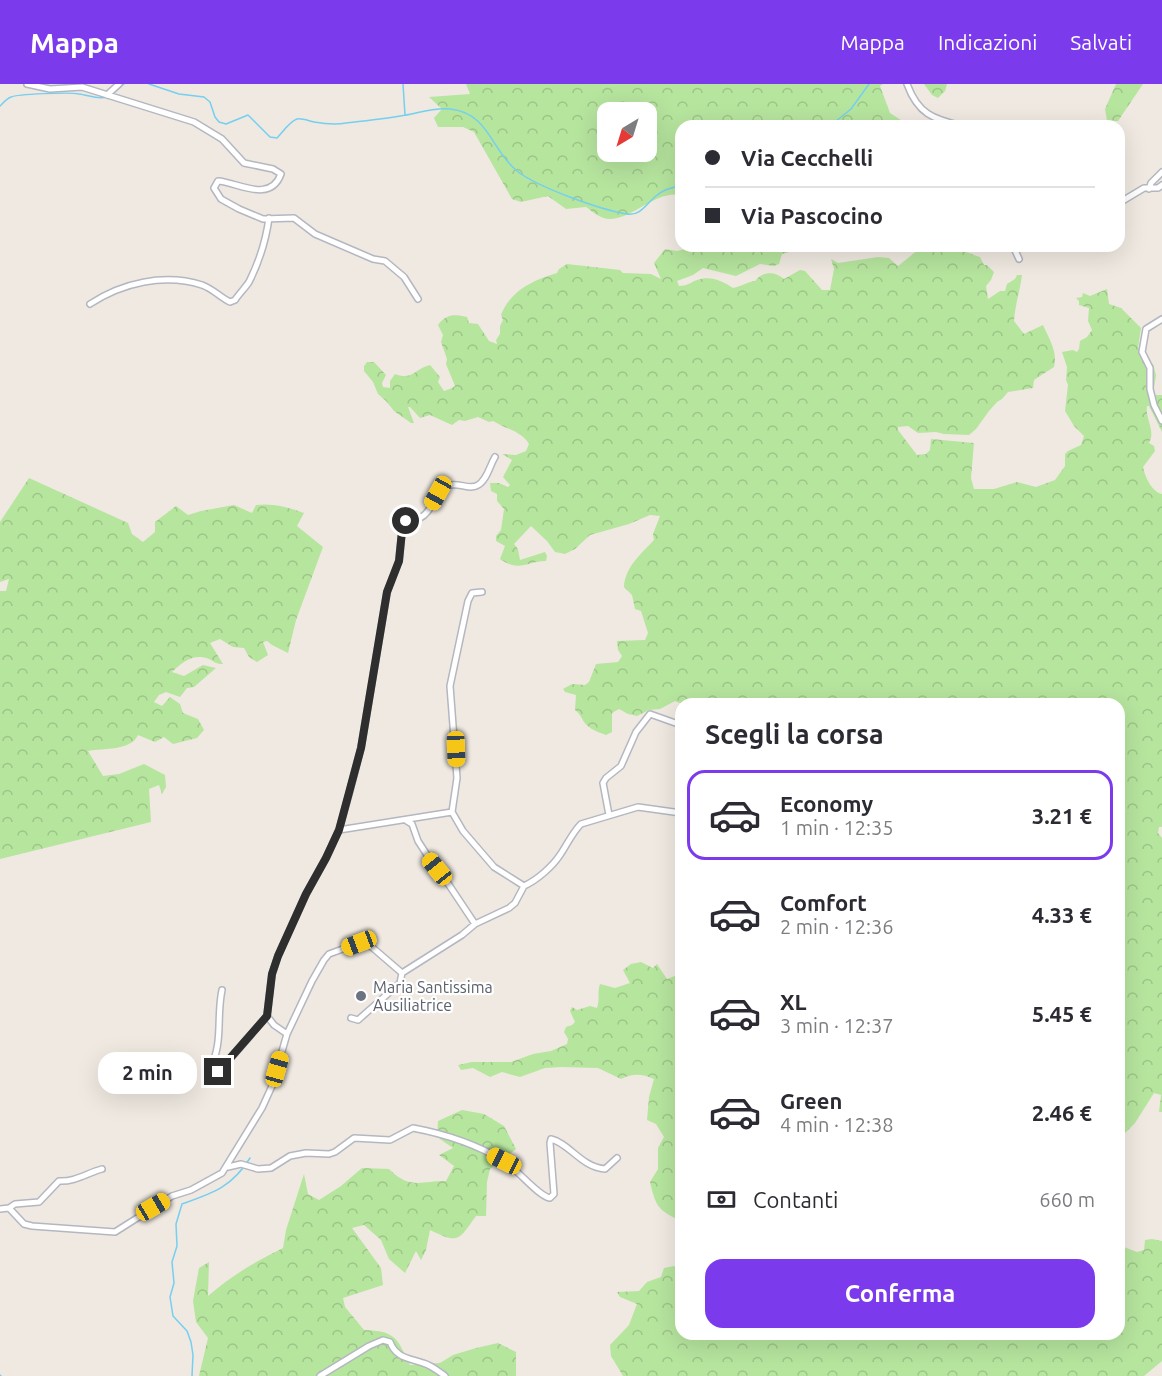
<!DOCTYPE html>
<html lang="it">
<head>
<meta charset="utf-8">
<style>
	:root { --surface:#fff; --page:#f2f2f3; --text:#2b2b33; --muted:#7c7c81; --line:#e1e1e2; --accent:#7c3aed }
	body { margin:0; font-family:Ubuntu,sans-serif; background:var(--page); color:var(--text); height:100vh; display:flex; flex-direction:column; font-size:22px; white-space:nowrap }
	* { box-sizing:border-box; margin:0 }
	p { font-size:20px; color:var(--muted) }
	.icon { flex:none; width:33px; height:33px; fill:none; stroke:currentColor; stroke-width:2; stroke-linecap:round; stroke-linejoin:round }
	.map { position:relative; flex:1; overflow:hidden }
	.drawer { position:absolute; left:675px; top:614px; width:450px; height:642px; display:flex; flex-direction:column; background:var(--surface); border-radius:18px; box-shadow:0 6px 24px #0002 }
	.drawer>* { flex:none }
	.top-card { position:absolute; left:675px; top:36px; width:450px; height:132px; border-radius:18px; box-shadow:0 6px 24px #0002; display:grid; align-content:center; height:132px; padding:0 30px; background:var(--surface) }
	.needle { width:39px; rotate:218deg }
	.controls { position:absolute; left:597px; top:18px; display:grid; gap:12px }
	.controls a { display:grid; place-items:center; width:60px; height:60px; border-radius:12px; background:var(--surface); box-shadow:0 6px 24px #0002; font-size:30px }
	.end { position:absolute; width:27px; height:27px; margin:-14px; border:8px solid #2e2e2e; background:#fff; box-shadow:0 0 0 3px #fff }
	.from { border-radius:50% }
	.bubble { position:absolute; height:42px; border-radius:18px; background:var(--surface); box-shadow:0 6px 24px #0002; font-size:20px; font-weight:600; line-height:42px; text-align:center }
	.car { position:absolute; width:18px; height:36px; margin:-18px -9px; border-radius:8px; box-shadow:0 0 4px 2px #0007; background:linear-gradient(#f5c518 24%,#345 0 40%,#f5c518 0 76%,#345 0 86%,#f5c518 0) }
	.top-card b { display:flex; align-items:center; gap:21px; height:57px; font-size:22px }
	.top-card b+b { border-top:2px solid var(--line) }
	.top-card i { width:15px; height:15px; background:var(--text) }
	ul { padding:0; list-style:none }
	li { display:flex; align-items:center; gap:18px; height:90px; margin:0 12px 9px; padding:0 18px; border:3px solid transparent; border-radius:18px }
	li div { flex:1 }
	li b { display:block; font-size:22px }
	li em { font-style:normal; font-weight:600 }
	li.selected { border-color:var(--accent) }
	li>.icon { width:54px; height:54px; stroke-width:1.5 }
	h2 { padding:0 30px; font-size:27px; line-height:72px }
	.pay { display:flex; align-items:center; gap:15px; height:66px; padding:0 30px; font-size:22px }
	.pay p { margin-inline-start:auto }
	.cta { display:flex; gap:12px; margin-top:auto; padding:12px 30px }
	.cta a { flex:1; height:69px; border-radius:18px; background:var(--accent); color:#fff; font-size:24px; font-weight:600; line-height:69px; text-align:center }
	header { display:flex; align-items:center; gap:36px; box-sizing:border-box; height:84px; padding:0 30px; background:var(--accent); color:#fff }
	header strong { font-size:28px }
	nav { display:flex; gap:33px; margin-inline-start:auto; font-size:21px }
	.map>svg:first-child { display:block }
</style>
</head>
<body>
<header>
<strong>Mappa</strong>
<nav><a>Mappa</a><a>Indicazioni</a><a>Salvati</a></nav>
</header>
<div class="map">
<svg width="1162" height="1292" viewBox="0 0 1162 1292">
	<defs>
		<pattern id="forest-crowns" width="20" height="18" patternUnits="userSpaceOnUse" patternTransform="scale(1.5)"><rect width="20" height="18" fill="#b6e59e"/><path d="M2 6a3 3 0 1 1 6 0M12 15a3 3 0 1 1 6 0" fill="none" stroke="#9dc588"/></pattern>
	</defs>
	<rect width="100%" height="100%" fill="#efe9e1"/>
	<path fill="url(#forest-crowns)" fill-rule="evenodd" d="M466 0H883L880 2 890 29 904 38 905 42H681V111C657 106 635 133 611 135 602 136 593 128 586 123L566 125 548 112 521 118 512 115 474 48 463 43H438L434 34 442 25 429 13 470 10ZM608 28H646V68H608Z
		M924 0H947L945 7 938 14 932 11Z
		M1116 0H1143L1118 37H1107L1105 25Z
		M685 162H812L782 170 779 180 774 182 760 180 736 192 703 184 693 191 677 197 679 202C686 202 690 199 697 196 710 191 723 197 733 204 742 202 747 198 755 197 763 187 775 187 784 195L800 186 805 187 822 206H830L834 185 831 175 838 179 878 173 889 174 898 182 923 162H955L952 163 953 166C964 166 970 170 980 173L984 181H987L994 188 991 196 986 202 988 215 1000 207H1005L1007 200 1015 195 1017 191H1022C1020 207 1015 221 1014 237L1024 250 1043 241C1049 255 1058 268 1054 283L1034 296 1033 304 1008 308 1002 315 997 318 989 327 976 345 969 351 944 350 936 348 918 349 908 342 898 343V346L917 371 926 370 930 366 931 355 974 359 971 394 974 405H994L1017 398 1036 403 1055 396 1065 382V370L1068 367 1081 361 1084 352 1074 342 1065 327 1068 301 1066 296 1067 283 1062 268 1073 266 1077 268 1079 265 1080 257 1087 253 1092 246 1088 237 1089 224 1079 221V217L1076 214 1082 213 1083 209 1090 212 1107 205 1109 220 1121 224 1141 244 1138 264 1149 284 1148 305 1162 339V348L1149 322H1147C1145 335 1156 347 1149 359L1154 362 1155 367 1143 383C1145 393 1152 408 1162 410V743H1159L1158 749 1162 754V1028H1159L1161 1011 1154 1009 1135 1039 1125 1049 1119 1062V620H682L675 617 660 625 649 626 637 632 628 630 619 625 612 629V648L606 651C598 648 589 645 584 638 581 633 580 630 575 626L576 611 565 608 563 605 572 600 585 601 589 598 596 580 618 578 622 572 618 566 617 557 645 556 648 549 641 527 635 525 632 511 624 503C625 483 641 470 654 456L653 450 660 432 650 431 629 440 590 451 575 465 565 470 555 468 547 457 531 442 514 460 518 465 520 476 545 468 547 472 546 477C527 477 520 489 500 475L505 462 496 457V452L501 446 504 425 497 417V410L491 407 490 399H499L508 403 510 401 503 393 512 376 502 370 516 371 526 367 529 360C521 347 506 345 493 337L489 338 478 333 465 337 459 336 452 341 430 331 420 334 410 323H408L414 339H411L394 327 386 317 378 310 373 298 364 287V282L367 278H374L386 291 382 299 383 303 390 304V297L395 290C412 297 416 284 430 281L440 293 438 298 444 307 450 305 455 302 446 280 447 275 441 258 443 251 438 241C446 230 454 230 467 233L469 239 478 240 489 257 497 260 496 256 500 250V242L503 236 501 231C510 207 533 196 557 189L559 185 567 180 620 186 623 189 651 190 661 195 654 179 665 165 677 167 685 165Z
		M1150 280H1153L1156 291 1153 311H1162V335C1153 317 1151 300 1150 280Z
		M29 394 128 439 132 450 143 458 155 448V438L176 422 188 431 201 427 234 421 252 429 256 421C274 419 287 423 304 429L297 442 323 463 296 536 288 569 272 561 267 557 263 558 268 571 257 578 249 573 244 564 233 563 220 555 210 559 223 580C216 580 215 578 209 575 193 569 183 578 172 588L184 592 203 581 216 584 194 603 187 604 180 613 166 608 159 611 154 618 162 622 170 613 180 620 183 629 198 635 204 646 197 654 173 660 164 653 155 658 138 651C131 667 103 664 88 667L103 692 119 690 144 680 165 691 166 703 162 710 159 701 149 705 151 738 0 775V507H6L9 495 0 498V438Z
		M641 878 653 884 657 880 667 895 677 891V880L681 883V1137C658 1126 656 1123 650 1098L658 1085V1064L664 1053 656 1040 647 1036 649 1013 654 995C642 990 634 989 621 995L598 984 561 983 545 984 520 993 502 988 490 993 473 984 461 986 458 981 472 978H511L533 970 551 967 567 960 568 955 564 948 566 943 572 941 575 938 570 927 572 923 577 926 590 922 597 924C600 916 597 908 600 900L615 904 630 899 623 886 631 880Z
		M462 1026 484 1030 504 1042 516 1065 490 1085 487 1098 486 1132H476C458 1157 459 1160 430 1146L426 1166 421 1176 416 1167 405 1189 389 1175 381 1156 364 1141 352 1144 381 1184 383 1201 343 1214 345 1223 364 1246C396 1247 397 1254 410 1281L440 1279 453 1271 476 1264 498 1259 516 1268V1292H199L208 1254 196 1238 193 1217 199 1184 209 1178 208 1212C231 1192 256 1177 283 1164L286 1146 304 1090 308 1110 319 1116 341 1102 362 1084 389 1085C410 1106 420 1097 446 1097L454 1082 439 1071 453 1064 437 1053 438 1037Z
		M1152 1155 1162 1157V1277L1144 1292H623L611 1272 610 1261 629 1241 637 1220 620 1213 617 1208 639 1207 647 1198 661 1193 664 1184 674 1182 681 1186V1250H1119V1166L1124 1163 1137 1168 1144 1166 1145 1156Z"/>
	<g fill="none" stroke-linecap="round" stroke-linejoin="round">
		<path stroke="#75cff0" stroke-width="1.5" d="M149 0 179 10 204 13 210 18 215 33 219 38 226 40 248 31 270 53 277 54C282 49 290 37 297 35 302 34 309 37 314 38 325 40 336 41 346 39 364 37 383 35 400 32 416 30 433 23 450 25 489 29 491 66 517 87 537 103 601 126 627 130 641 132 646 120 656 112 663 106 672 103 681 102
			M403 0 405 31
			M115 7 124 0
			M0 22C3 19 6 15 11 13 17 10 70 8 79 10 88 11 98 16 107 13
			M830 42 851 25 869 0
			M0 1291 1 1292
			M192 1292 193 1271 191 1258 187 1247 173 1232 170 1213 174 1199 172 1178 177 1162 176 1140 182 1120C213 1109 232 1103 250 1074"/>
		<g stroke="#b4b7c1" stroke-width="8">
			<path id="minor" d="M27 0 50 5 82 3 194 38 222 55 244 79 273 85 281 90C270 120 237 98 218 97L214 104 221 115 239 125 263 135 294 134 315 150 373 175 385 177 404 193 418 215
				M907 0C918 30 933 35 962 42
				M107 11 119 0
				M1149 105 1151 99 1162 88
				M1119 119 1144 104H1158L1162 101
				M1013 162 1019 175
				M90 220C122 199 164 189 202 201 213 205 220 213 230 218L235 216C239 210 245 204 249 198 259 178 266 156 269 134
				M1162 235 1146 245 1142 268 1150 284V305L1154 321 1162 337
				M452 728 457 694 450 602 468 517 472 509 482 508
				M609 731 603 699 606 694 621 682 636 648 650 630 681 641
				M407 737 412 740 418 757 429 774 445 795 475 840
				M339 746 452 728 463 747 494 783 524 802C537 796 552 783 560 771 567 761 572 749 581 740L638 723 681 729
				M222 906C216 934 224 960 209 986L213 991 218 989 267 932
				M351 934 358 936 400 899 402 889
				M287 950 274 941 267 932 272 890 278 872 306 810 326 774 339 746 349 710 361 664 387 508 399 477 402 447 406 437C410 436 416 435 420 434 433 428 433 409 447 402 457 397 470 407 478 401 487 396 490 381 495 373
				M228 1083 241 1080 258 1085 271 1084 290 1072 306 1069 329 1070 335 1068 354 1054 390 1056 413 1044C445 1050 476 1060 504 1077 517 1085 538 1112 550 1114L554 1110 550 1059 551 1055C569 1059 581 1083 605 1085L617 1074
				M9 1124 15 1120 39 1118 59 1097C75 1098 87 1089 102 1085
				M0 1125 9 1124 24 1140 32 1142 115 1148 172 1112 191 1106 222 1089 262 1024 272 1002 287 950 312 897 324 876 329 870 359 859 366 858 402 889 462 851 475 840 509 824 515 819 524 802
				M320 1292 369 1262 383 1256 390 1258C396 1274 409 1274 423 1279 431 1281 438 1287 445 1292"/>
		</g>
		<use href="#minor" stroke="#fff" stroke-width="5"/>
	</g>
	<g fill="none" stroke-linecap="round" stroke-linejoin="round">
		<path stroke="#2e2e2e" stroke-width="8" d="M218 988 267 932 272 890 278 872 306 810 326 774 339 746 361 664 387 508 399 477 402 447 406 437"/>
	</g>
	<circle fill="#6b7280" stroke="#fff" stroke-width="2" cx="361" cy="912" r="6"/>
	<g text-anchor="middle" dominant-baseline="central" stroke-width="4.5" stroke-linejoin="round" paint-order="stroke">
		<g font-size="16" fill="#5b616d" stroke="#fff" text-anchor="start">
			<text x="373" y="903">Maria Santissima<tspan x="373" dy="18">Ausiliatrice</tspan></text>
		</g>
	</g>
</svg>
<div class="controls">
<a><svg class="needle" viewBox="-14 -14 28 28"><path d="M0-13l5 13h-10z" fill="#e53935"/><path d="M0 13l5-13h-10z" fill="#7c7c81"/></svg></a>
</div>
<i class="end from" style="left:406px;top:437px"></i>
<i class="end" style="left:218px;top:988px"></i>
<div class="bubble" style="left:98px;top:968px;width:99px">2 min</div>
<i class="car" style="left:438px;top:409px;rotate:209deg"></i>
<i class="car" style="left:456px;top:665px;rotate:178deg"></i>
<i class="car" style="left:437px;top:785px;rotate:321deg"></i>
<i class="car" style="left:359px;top:859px;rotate:249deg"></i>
<i class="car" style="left:277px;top:985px;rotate:16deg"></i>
<i class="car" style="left:504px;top:1077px;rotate:297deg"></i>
<i class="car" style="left:153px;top:1123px;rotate:60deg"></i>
<div class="top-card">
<b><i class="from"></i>Via Cecchelli</b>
<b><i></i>Via Pascocino</b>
</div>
<section class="drawer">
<h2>Scegli la corsa</h2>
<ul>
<li class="selected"><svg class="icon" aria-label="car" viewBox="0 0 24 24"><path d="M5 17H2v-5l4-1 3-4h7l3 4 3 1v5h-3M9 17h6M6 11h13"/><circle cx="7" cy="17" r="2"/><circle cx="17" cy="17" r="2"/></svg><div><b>Economy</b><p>1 min · 12:35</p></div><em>3.21 €</em></li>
<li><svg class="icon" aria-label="car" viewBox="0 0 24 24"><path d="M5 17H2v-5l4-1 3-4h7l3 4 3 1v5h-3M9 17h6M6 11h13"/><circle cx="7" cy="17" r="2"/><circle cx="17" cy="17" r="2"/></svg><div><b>Comfort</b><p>2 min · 12:36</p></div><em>4.33 €</em></li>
<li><svg class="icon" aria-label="car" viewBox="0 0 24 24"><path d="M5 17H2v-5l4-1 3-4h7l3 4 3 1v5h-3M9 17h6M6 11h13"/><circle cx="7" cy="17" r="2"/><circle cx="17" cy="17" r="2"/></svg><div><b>XL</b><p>3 min · 12:37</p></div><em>5.45 €</em></li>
<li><svg class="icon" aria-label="car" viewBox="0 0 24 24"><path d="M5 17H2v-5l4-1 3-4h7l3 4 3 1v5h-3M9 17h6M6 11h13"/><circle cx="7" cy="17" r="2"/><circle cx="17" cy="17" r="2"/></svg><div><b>Green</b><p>4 min · 12:38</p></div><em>2.46 €</em></li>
</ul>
<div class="pay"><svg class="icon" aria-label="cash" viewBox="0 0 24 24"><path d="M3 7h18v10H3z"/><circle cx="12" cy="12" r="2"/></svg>Contanti<p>660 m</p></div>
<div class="cta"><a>Conferma</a></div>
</section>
</div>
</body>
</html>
